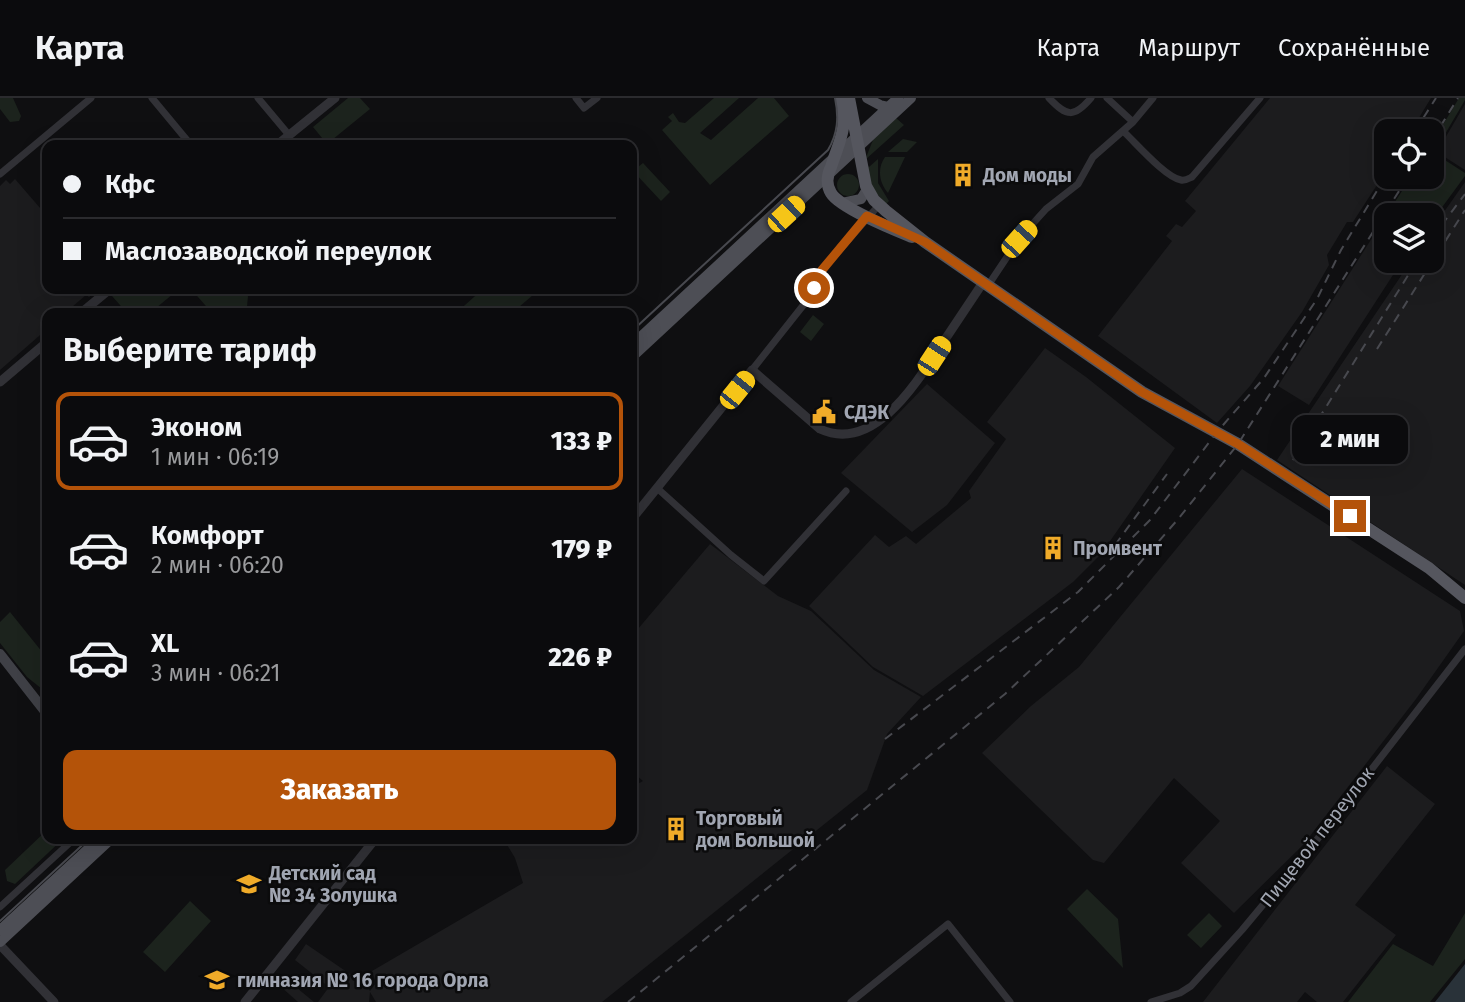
<!DOCTYPE html>
<html lang="ru">
<head>
<meta charset="utf-8">
<style>
	:root { --surface:#0b0b0d; --page:#19191b; --text:#f1f3f6; --muted:#9a9b9d; --line:#2b2b2e; --accent:#b45309 }
	body { margin:0; font-family:"Fira Sans",sans-serif; background:var(--page); color:var(--text); height:100vh; display:flex; flex-direction:column; font-size:26px; white-space:nowrap }
	* { box-sizing:border-box; margin:0 }
	p { font-size:23px; color:var(--muted) }
	.icon { flex:none; width:38px; height:38px; fill:none; stroke:currentColor; stroke-width:2; stroke-linecap:round; stroke-linejoin:round }
	.map { position:relative; flex:1; overflow:hidden }
	.sheet { position:absolute; left:42px; top:210px; width:595px; height:536px; display:flex; flex-direction:column; background:var(--surface); border-radius:14px; box-shadow:0 7px 28px #0002,0 0 0 2px var(--line) }
	.sheet>* { flex:none }
	.hud { position:absolute; left:42px; top:42px; width:595px; height:154px; border-radius:14px; box-shadow:0 7px 28px #0002,0 0 0 2px var(--line); display:grid; align-content:center; height:154px; padding:0 21px; background:var(--surface) }
	.tools { position:absolute; left:1374px; top:21px; display:grid; gap:14px }
	.tools a { display:grid; place-items:center; width:70px; height:70px; border-radius:14px; background:var(--surface); box-shadow:0 7px 28px #0002,0 0 0 2px var(--line); font-size:35px }
	.end { position:absolute; width:32px; height:32px; margin:-16px; border:9px solid #b45309; background:#fff; box-shadow:0 0 0 4px #fff }
	.from { border-radius:50% }
	.bubble { position:absolute; height:49px; border-radius:14px; background:var(--surface); box-shadow:0 7px 28px #0002,0 0 0 2px var(--line); font-size:23px; font-weight:800; line-height:49px; text-align:center }
	.car { position:absolute; width:21px; height:42px; margin:-21px -10px; border-radius:9px; box-shadow:0 0 5px 2px #0007; background:linear-gradient(#f5c518 24%,#345 0 40%,#f5c518 0 76%,#345 0 86%,#f5c518 0) }
	.hud b { display:flex; align-items:center; gap:24px; height:66px; font-size:26px }
	.hud b+b { border-top:2px solid var(--line) }
	.hud i { width:18px; height:18px; background:var(--text) }
	ul { padding:0; list-style:none }
	li { display:flex; align-items:center; gap:21px; height:98px; margin:0 14px 10px; padding:0 7px; border:4px solid transparent; border-radius:14px }
	li div { flex:1 }
	li b { display:block; font-size:26px }
	li em { font-style:normal; font-weight:800 }
	li.on { border-color:var(--accent) }
	li>.icon { width:63px; height:63px; stroke-width:1.5 }
	h2 { padding:0 21px; font-size:32px; line-height:84px }
	.action { display:flex; gap:14px; margin-top:auto; padding:14px 21px }
	.action a { flex:1; height:80px; border-radius:14px; background:var(--accent); color:#fff; font-size:28px; font-weight:800; line-height:80px; text-align:center }
	header { display:flex; align-items:center; gap:42px; box-sizing:border-box; height:98px; padding:0 35px; background:var(--surface); border-bottom:2px solid var(--line) }
	header strong { font-size:33px }
	nav { display:flex; gap:38px; margin-inline-start:auto; font-size:24px }
	.map>svg:first-child { display:block }
</style>
</head>
<body>
<header>
<strong>Карта</strong>
<nav><a>Карта</a><a>Маршрут</a><a>Сохранённые</a></nav>
</header>
<div class="map">
<svg width="1465" height="904" viewBox="0 0 1465 904">
	<rect width="100%" height="100%" fill="#0f0f11"/>
	<path fill="#1c1c1e" d="M1270 0H1431L1411 33H1386V73L1353 124H1347L1327 157 1329 167 1302 214 1250 288 1217 325 1098 238 1172 143 1166 138 1176 126 1182 129 1196 113 1185 103Z
		M1465 6V72L1437 54Z
		M15 81 47 118V191H93L94 195 89 199 86 197 65 215H47V231L0 272V88L6 82 10 86Z
		M1465 84V487L1277 362 1411 163H1432V131Z
		M1386 118V163H1402L1309 307 1278 288Z
		M1045 250 1086 279 1175 350 1101 456 1073 484 923 598 873 569 809 508 875 437 889 449 906 438 916 446 971 400 969 393 1006 341 987 324Z
		M927 286 995 345 947 407 912 434 841 375Z
		M1242 371 1460 513 1464 533 1416 601 1303 747 1234 815 1181 765 1220 723 1174 680 1104 765 1093 762 982 655 1031 608 1079 569Z
		M710 446 778 498 811 513 874 572 921 599 887 636 867 692 602 904H376L370 894 369 904H318L329 889 295 862 306 846 366 887 370 893 376 885 372 873 523 785 515 760 503 740H632V689L643 683 632 674V538Z
		M1387 668 1435 706 1355 807 1396 837 1343 904H1317L1305 894 1297 904H1203Z
		M286 881 314 904H298L280 888Z"/>
	<path fill="#1c231d" d="M0 0H13L21 18 19 23 10 24 0 11Z
		M348 0H360L370 11 327 46 313 29Z
		M714 0H739L700 35 711 42 758 0H774L789 18 710 87 662 32 672 23 668 19 673 15 679 24 685 25Z
		M1459 0H1465V2L1434 55 1465 75V78L1432 123V117H1403L1391 110 1411 79H1432V45Z
		M896 20 904 27 865 62 873 42Z
		M903 41 917 44 907 54H888Z
		M885 59H905L888 95C879 85 877 70 885 59Z
		M878 61V85L889 103 886 106 871 89 865 65 869 69Z
		M643 65 670 94 661 103 633 73Z
		M837 87a11 11 0 1 1 22 0a11 11 0 1 1-22 0Z
		M120 191H179L150 215H127L112 198Z
		M191 191H241L248 198 247 209 244 215H212Z
		M483 191H540L512 215H456Z
		M813 217 824 226 811 243 800 234Z
		M10 514 47 560V595L27 579 0 545V524Z
		M47 732V740H64L15 786 7 783 5 772Z
		M1087 791 1118 821 1123 870 1067 811Z
		M190 803 211 823 165 874 143 854Z
		M1209 815 1222 828 1201 850 1187 837Z
		M1465 815V861L1430 904H1348L1393 846 1433 868Z"/>
	<path fill="#293239" d="M1465 866V904H1435Z"/>
	<g fill="none" stroke-linecap="round" stroke-linejoin="round">
		<path stroke="#313136" stroke-width="7" d="M152 0 191 47
			M258 0 289 37
			M576 0 584 10 597 0
			M1049 0C1067 19 1074 20 1091 0
			M1107 0 1133 24
			M1123 33C1136 45 1165 79 1181 82 1185 83 1188 81 1192 79L1260 0
			M0 76 91 0
			M989 186 1019 141 1046 111 1078 86 1093 59 1133 24 1153 0
			M752 272 809 200 822 172 879 107
			M657 390 731 457 764 483 846 393
			M0 809 75 740
			M851 904 948 826 1010 904
			M1151 904 1180 895 1191 888 1242 832 1312 748 1465 551"/>
		<path stroke="#313136" stroke-width="9" d="M277 47 335 0
			M81 215 110 191
			M0 284 47 244
			M632 421 752 272 820 331C874 356 917 284 942 246 956 225 970 204 984 183
			M0 847 54 904
			M245 904 376 740"/>
		<path stroke="#3f4046" stroke-width="10" d="M0 556 47 616"/>
		<path stroke="#4d4e55" stroke-width="10" d="M867 0 880 7 893 10
			M842 105 861 101 866 93V88
			M632 247 898 0
			M632 259 911 0
			M0 832 100 740
			M0 844 112 740"/>
		<path stroke="#55565e" stroke-width="12" d="M841 0C848 31 840 41 831 69 827 77 826 87 831 95 840 110 895 132 912 139
			M849 0 866 88 874 102 886 113 925 144 1142 294 1238 346 1429 470 1465 500"/>
		<path stroke="#48494f" stroke-width="2" d="M632 233 828 52C838 35 839 19 835 0
			M0 823 90 740"/>
		<path stroke="#48494f" stroke-width="2" stroke-dasharray="9 7" stroke-linecap="butt" d="M1415 33 1436 0
			M1432 42 1458 0
			M1432 140 1465 96
			M1377 251 1465 112
			M1310 356 1322 334
			M1293 362 1417 163
			M1115 447 1167 376
			M885 641 1078 494 1150 422 1217 334 1264 280 1317 201 1341 152 1386 78
			M628 904 1005 596 1119 489 1179 420 1238 346 1408 79"/>
	</g>
	<g fill="none" stroke-linecap="round" stroke-linejoin="round">
		<path stroke="#b45309" stroke-width="9" d="M814 190 822 172 867 118 925 144 1142 294 1238 346 1350 418"/>
	</g>
	<defs>
		<g id="building-bare" transform="scale(1.89)"><path d="M-4-6H4V6H1V3H-1V6H-4ZM-2.5-4.3h1.7v1.8h-1.7ZM.8-4.3h1.7v1.8H.8ZM-2.5-1h1.7V.8h-1.7ZM.8-1h1.7V.8H.8Z" fill="#f0ab29" stroke="#0b0b0c" stroke-width="2.5" paint-order="stroke"/></g>
		<g id="civic-bare" transform="scale(1.89)"><path d="M-.6-6.5H3V-4.5H.6V-3L4-1V1h2V6H-6V1h2V-1L-.6-3ZM-1.2 2.5V6h2.4V2.5Z" fill="#f0ab29" stroke="#0b0b0c" stroke-width="2.5" paint-order="stroke"/></g>
		<g id="school-bare" transform="scale(1.89)"><path d="M0-5L7-2L0 1L-7-2ZM-4 1L0 2.5L4 1V4Q0 6-4 4Z" fill="#f0ab29" stroke="#0b0b0c" stroke-width="2.5" paint-order="stroke"/></g>
	</defs>
	<g fill-rule="evenodd">
		<use href="#building-bare" x="963" y="77"/>
		<use href="#civic-bare" x="824" y="314"/>
		<use href="#building-bare" x="1053" y="450"/>
		<use href="#building-bare" x="676" y="731"/>
		<use href="#school-bare" x="249" y="786"/>
		<use href="#school-bare" x="217" y="882"/>
	</g>
	<g text-anchor="middle" dominant-baseline="central" stroke-width="5" stroke-linejoin="round" paint-order="stroke">
		<g font-size="19" font-weight="bold" fill="#a1a6b2" stroke="#0b0b0c" text-anchor="start">
			<text x="983" y="77">Дом моды</text>
			<text x="844" y="314">СДЭК</text>
			<text x="1073" y="450">Промвент</text>
			<text x="696" y="720">Торговый<tspan x="696" dy="22">дом Большой</tspan></text>
			<text x="269" y="775">Детский сад<tspan x="269" dy="22">№ 34 Золушка</tspan></text>
			<text x="237" y="882">гимназия № 16 города Орла</text>
		</g>
		<g font-size="19" fill="#a1a6b2" stroke="#0b0b0c">
			<text transform="translate(1317 739) rotate(-52)">Пищевой переулок</text>
		</g>
	</g>
</svg>
<div class="tools">
<a><svg class="icon" aria-label="locate" viewBox="0 0 24 24"><circle cx="12" cy="12" r="6"/><path d="M12 2v4M12 18v4M2 12h4M18 12h4"/></svg></a>
<a><svg class="icon" aria-label="layers" viewBox="0 0 24 24"><path d="M12 4l9 5-9 5-9-5zM3 14l9 5 9-5"/></svg></a>
</div>
<i class="end from" style="left:814px;top:190px"></i>
<i class="end" style="left:1350px;top:418px"></i>
<div class="bubble" style="left:1292px;top:317px;width:116px">2 мин</div>
<i class="car" style="left:786px;top:116px;rotate:47deg"></i>
<i class="car" style="left:1019px;top:141px;rotate:42deg"></i>
<i class="car" style="left:934px;top:258px;rotate:33deg"></i>
<i class="car" style="left:737px;top:292px;rotate:39deg"></i>
<div class="hud">
<b><i class="from"></i>Кфс</b>
<b><i></i>Маслозаводской переулок</b>
</div>
<section class="sheet">
<h2>Выберите тариф</h2>
<ul>
<li class="on"><svg class="icon" aria-label="car" viewBox="0 0 24 24"><path d="M5 17H2v-5l4-1 3-4h7l3 4 3 1v5h-3M9 17h6M6 11h13"/><circle cx="7" cy="17" r="2"/><circle cx="17" cy="17" r="2"/></svg><div><b>Эконом</b><p>1 мин · 06:19</p></div><em>133 ₽</em></li>
<li><svg class="icon" aria-label="car" viewBox="0 0 24 24"><path d="M5 17H2v-5l4-1 3-4h7l3 4 3 1v5h-3M9 17h6M6 11h13"/><circle cx="7" cy="17" r="2"/><circle cx="17" cy="17" r="2"/></svg><div><b>Комфорт</b><p>2 мин · 06:20</p></div><em>179 ₽</em></li>
<li><svg class="icon" aria-label="car" viewBox="0 0 24 24"><path d="M5 17H2v-5l4-1 3-4h7l3 4 3 1v5h-3M9 17h6M6 11h13"/><circle cx="7" cy="17" r="2"/><circle cx="17" cy="17" r="2"/></svg><div><b>XL</b><p>3 мин · 06:21</p></div><em>226 ₽</em></li>
</ul>
<div class="action"><a>Заказать</a></div>
</section>
</div>
</body>
</html>
